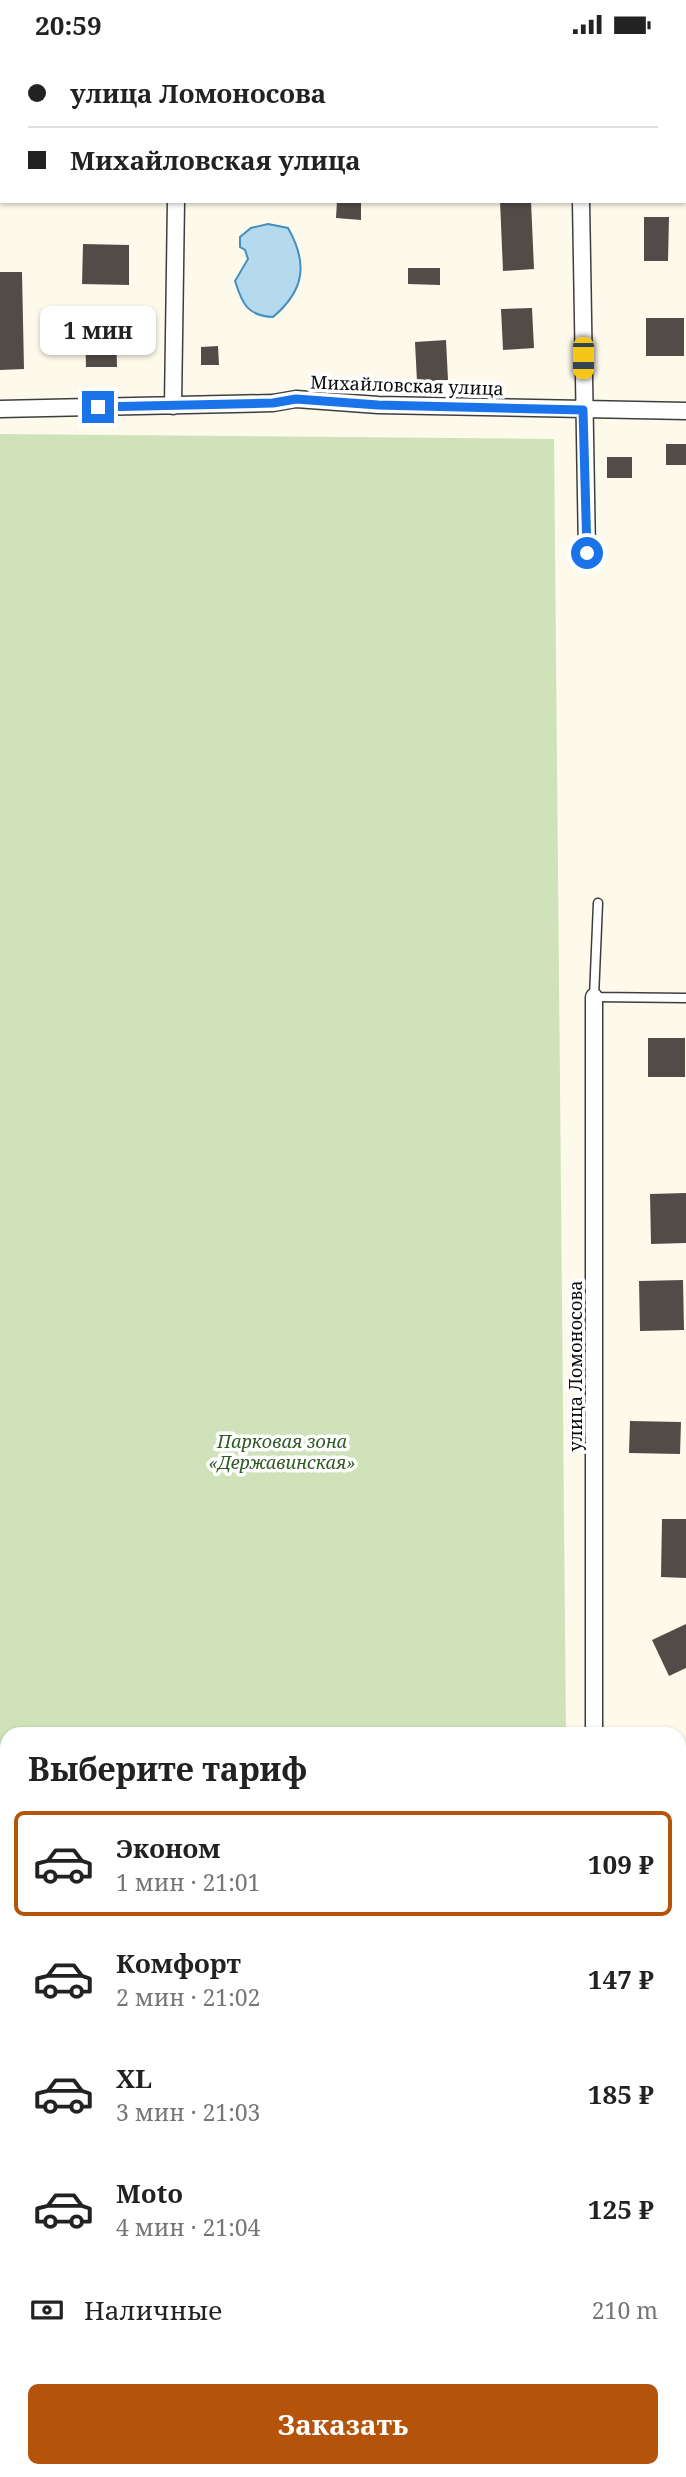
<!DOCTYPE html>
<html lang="ru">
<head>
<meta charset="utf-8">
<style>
	:root { --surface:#fff; --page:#f6f6f6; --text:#222; --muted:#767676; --line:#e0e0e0; --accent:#b45309 }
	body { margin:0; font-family:"Noto Serif",serif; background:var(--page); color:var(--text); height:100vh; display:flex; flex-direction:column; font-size:26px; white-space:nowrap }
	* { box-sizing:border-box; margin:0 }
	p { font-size:23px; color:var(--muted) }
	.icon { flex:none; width:38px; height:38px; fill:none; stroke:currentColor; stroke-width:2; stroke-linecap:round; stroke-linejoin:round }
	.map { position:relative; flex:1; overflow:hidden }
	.panel { position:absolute; left:0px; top:1678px; width:686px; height:751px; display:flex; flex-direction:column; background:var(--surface); border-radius:21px 21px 0 0; box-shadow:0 2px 5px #0004 }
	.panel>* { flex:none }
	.hud { position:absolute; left:0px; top:0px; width:686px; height:154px; box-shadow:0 2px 5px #0004; display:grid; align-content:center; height:154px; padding:0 28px; background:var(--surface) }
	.end { position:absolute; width:32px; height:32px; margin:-16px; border:9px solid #1a73e8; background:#fff; box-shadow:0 0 0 4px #fff }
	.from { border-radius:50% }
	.bubble { position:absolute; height:49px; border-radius:10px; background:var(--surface); box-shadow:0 2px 5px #0004; font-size:23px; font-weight:700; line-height:49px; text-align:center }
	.car { position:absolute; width:21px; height:42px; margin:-21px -10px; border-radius:9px; box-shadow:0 0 5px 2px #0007; background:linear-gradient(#f5c518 24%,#345 0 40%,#f5c518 0 76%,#345 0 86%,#f5c518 0) }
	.hud b { display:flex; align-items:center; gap:24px; height:66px; font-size:26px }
	.hud b+b { border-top:2px solid var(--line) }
	.hud i { width:18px; height:18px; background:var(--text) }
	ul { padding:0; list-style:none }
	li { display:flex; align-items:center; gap:21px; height:105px; margin:0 14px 10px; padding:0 14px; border:4px solid transparent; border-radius:10px }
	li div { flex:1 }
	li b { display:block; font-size:26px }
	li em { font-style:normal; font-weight:700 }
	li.on { border-color:var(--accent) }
	li>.icon { width:63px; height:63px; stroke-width:1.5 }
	h2 { padding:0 28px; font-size:32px; line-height:84px }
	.pay { display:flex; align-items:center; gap:18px; height:77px; padding:0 28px; font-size:26px }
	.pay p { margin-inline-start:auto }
	.action { display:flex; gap:14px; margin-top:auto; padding:14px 28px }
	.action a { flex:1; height:80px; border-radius:10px; background:var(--accent); color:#fff; font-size:28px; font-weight:700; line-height:80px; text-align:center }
	.status { display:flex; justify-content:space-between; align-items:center; height:49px; padding:0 35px; background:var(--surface); direction:ltr }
	.status svg { height:19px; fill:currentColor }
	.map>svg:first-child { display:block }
</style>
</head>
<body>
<div class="status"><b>20:59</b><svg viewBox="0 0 49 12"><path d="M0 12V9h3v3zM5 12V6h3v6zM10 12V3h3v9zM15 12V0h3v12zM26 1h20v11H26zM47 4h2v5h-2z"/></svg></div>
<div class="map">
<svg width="686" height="2428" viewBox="0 0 686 2428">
	<rect width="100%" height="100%" fill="#fdf9eb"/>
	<path fill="#cfe2b9" d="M0 385 554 390 566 1685H7V2152H0Z"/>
	<path fill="#b5daee" stroke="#458fbc" stroke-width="2" d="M268 175 288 179C308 214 305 241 273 268 247 267 242 254 235 232L248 210 245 201 240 198V188L251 179Z"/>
	<path fill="#524c48" d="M337 152H361V171L336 169Z
		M500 152H531L534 220 503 222Z
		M644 168H669L668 212H644Z
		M83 195 129 196V236L82 235Z
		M408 219H440V236L408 235Z
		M0 223H22L24 320 0 321Z
		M532 259 534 299 503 301 501 260Z
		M646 269H684V307H646Z
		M85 275H116L117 318H86Z
		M446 291 448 331 417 333 415 293Z
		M218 297 219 316H201V298Z
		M666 395H686V416H666Z
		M607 408H632V429H607Z
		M648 989H685V1028H648Z
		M686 1144V1194L651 1195 650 1145Z
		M683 1231 684 1281 640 1282 639 1232Z
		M630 1372 681 1373 680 1405 629 1404Z
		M662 1470H686V1529L661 1528Z
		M686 1575V1619L669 1627 652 1591Z"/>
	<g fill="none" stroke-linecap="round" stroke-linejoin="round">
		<g stroke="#3e3e3e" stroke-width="11">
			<path id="lane" d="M580 0H670
				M598 854 594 948 686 949"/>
		</g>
		<g stroke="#3e3e3e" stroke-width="19">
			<path id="street" d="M580 0V2
				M178 2V0
				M581 152 587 504
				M173 357 176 152
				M0 360 273 354 296 350 378 356 686 362
				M594 1685V948
				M0 2169 7 2168
				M679 2252 686 2246
				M177 2422V2428
				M648 2422 653 2428
				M476 2428 483 2422"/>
		</g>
		<use href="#lane" stroke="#fff" stroke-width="8"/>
		<use href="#street" stroke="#fff" stroke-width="16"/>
	</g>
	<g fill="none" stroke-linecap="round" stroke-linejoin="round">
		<path stroke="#1a73e8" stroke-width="9" d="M98 358 273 354 296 350 378 356 583 361 587 504"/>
	</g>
	<g text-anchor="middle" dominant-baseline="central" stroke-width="7" stroke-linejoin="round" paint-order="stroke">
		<g font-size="18" fill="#0b0b0b" stroke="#fff">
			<text transform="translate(407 336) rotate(2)">Михайловская улица</text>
			<text transform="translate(575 1317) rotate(-90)">улица Ломоносова</text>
		</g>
		<g font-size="18" font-style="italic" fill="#305a23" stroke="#fff">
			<text x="282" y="1392">Парковая зона<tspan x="282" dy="21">«Державинская»</tspan></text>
		</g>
	</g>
</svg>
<i class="end from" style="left:587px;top:504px"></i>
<i class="end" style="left:98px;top:358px"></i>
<div class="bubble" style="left:40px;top:257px;width:116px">1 мин</div>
<i class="car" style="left:583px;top:309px;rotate:180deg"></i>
<div class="hud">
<b><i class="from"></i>улица Ломоносова</b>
<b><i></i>Михайловская улица</b>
</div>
<section class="panel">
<h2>Выберите тариф</h2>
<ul>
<li class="on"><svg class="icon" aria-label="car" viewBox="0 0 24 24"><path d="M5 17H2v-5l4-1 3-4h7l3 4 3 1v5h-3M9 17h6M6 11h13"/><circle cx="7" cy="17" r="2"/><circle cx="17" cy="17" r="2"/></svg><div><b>Эконом</b><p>1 мин · 21:01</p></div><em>109 ₽</em></li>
<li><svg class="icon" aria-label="car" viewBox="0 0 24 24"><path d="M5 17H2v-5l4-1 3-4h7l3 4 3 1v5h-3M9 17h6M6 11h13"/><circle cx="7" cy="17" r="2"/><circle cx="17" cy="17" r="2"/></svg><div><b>Комфорт</b><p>2 мин · 21:02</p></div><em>147 ₽</em></li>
<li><svg class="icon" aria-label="car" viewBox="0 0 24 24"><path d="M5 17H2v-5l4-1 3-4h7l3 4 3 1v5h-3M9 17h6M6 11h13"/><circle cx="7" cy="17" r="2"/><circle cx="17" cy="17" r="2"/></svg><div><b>XL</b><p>3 мин · 21:03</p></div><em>185 ₽</em></li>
<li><svg class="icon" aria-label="car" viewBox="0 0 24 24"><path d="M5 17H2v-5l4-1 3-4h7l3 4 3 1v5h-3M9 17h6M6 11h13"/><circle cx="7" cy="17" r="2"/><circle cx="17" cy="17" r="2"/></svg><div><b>Moto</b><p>4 мин · 21:04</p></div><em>125 ₽</em></li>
</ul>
<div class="pay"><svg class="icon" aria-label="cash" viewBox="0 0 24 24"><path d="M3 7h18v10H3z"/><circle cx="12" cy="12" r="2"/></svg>Наличные<p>210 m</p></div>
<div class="action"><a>Заказать</a></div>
</section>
</div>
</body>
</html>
